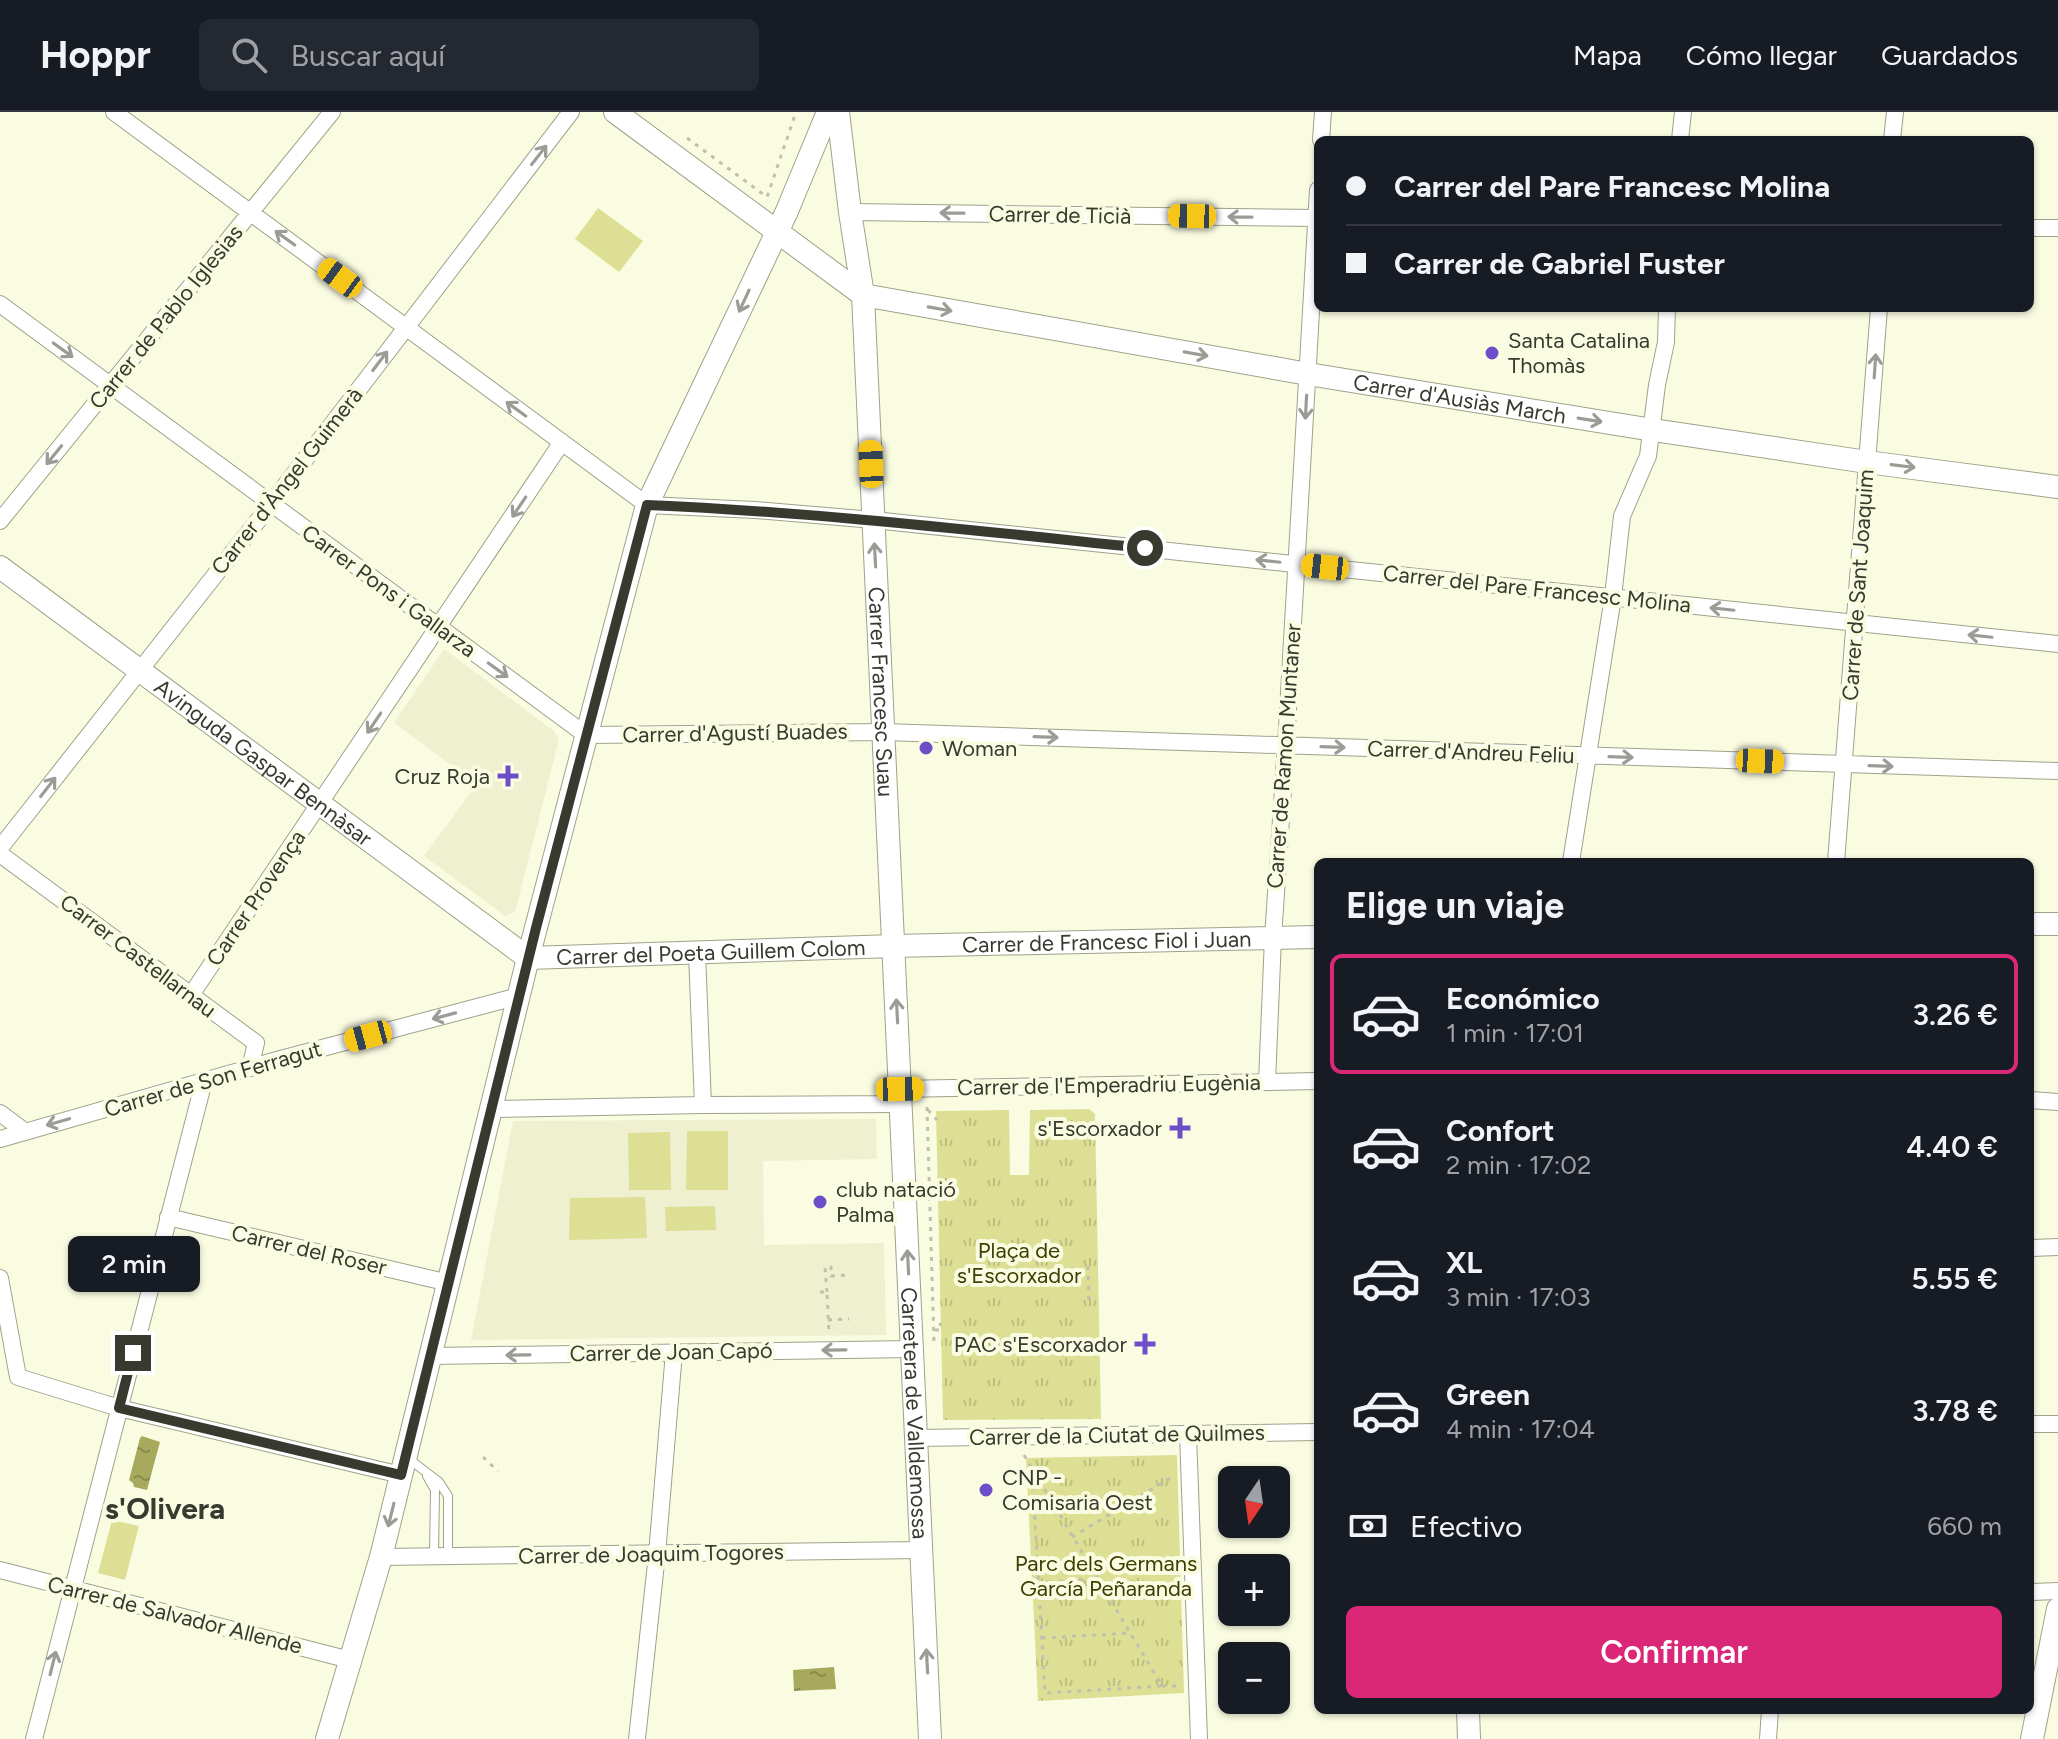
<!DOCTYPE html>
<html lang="es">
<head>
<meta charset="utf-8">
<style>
	:root { --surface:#171b24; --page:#242831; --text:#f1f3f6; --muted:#9ea1a6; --line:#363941; --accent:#db2777 }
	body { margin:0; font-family:Figtree,sans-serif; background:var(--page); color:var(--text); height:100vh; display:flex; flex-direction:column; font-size:30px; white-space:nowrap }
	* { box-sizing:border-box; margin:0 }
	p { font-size:26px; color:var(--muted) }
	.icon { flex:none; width:44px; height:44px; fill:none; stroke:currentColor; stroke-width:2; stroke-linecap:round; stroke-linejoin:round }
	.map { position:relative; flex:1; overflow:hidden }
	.details { position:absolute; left:1314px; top:746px; width:720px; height:856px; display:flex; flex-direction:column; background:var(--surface); border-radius:12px; box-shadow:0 2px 6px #0004 }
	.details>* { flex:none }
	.guide { position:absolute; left:1314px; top:24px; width:720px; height:176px; border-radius:12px; box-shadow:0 2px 6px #0004; display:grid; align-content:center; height:176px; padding:0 32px; background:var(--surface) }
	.needle { width:52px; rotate:193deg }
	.tools { position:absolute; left:1218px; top:1354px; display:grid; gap:16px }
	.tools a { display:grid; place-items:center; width:72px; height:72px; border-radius:12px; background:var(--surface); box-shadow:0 2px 6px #0004; font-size:40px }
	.end { position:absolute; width:36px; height:36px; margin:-18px; border:10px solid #38392f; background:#fff; box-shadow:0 0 0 4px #fff }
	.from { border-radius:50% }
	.bubble { position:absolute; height:56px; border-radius:12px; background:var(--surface); box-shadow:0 2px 6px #0004; font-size:26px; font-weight:600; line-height:56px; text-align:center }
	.car { position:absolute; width:24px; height:48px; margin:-24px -12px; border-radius:10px; box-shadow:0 0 6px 2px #0007; background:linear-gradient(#f5c518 24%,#345 0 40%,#f5c518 0 76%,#345 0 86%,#f5c518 0) }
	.guide b { display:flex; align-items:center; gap:28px; height:76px; font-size:30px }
	.guide b+b { border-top:2px solid var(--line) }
	.guide i { width:20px; height:20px; background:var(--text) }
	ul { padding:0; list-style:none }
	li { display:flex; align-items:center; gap:24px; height:120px; margin:0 16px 12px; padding:0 16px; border:4px solid transparent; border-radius:12px }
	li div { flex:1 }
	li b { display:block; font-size:30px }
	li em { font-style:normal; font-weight:600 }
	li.on { border-color:var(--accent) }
	li>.icon { width:72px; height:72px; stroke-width:1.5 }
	h2 { padding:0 32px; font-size:36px; line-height:96px }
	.pay { display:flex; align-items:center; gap:20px; height:88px; padding:0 32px; font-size:30px }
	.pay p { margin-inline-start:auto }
	.cta { display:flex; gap:16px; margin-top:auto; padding:16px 32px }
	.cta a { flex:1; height:92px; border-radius:12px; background:var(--accent); color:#fff; font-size:32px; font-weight:600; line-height:92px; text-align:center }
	header { display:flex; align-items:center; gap:48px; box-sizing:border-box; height:112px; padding:0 40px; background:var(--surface); border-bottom:2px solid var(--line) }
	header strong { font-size:38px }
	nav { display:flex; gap:44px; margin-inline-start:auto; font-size:28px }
	.search { width:560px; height:72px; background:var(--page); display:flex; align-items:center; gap:20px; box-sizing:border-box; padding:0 28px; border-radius:12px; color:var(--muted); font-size:30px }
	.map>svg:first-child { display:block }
</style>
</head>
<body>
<header>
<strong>Hoppr</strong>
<div class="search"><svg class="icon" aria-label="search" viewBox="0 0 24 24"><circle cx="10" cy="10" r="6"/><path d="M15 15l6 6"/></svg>Buscar aquí</div>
<nav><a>Mapa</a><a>Cómo llegar</a><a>Guardados</a></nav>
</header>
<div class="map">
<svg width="2058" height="1627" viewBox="0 0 2058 1627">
	<defs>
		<pattern id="park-tufts" width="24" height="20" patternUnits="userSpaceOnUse" patternTransform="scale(2)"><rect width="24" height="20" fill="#dddf95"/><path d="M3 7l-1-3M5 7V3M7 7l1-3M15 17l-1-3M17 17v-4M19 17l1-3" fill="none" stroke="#bec081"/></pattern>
		<pattern id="water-ripples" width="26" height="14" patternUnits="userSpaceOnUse" patternTransform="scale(2)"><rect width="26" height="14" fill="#a7a95c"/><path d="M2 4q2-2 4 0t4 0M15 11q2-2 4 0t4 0" fill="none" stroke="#898b4c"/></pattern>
	</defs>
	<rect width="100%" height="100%" fill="#fafce2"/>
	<path fill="#eef0cf" d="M444 537 554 619 558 625V632L515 800 505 804 424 744 477 672 394 611Z
		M876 1007 877 1047 763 1049 764 1133 884 1131 886 1223 471 1228 513 1009Z"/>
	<path fill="url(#park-tufts)" d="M1089 997 1095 1002 1101 1307 943 1308 936 999 1009 998 1010 1063H1029L1030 998Z
		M1177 1343 1184 1581 1038 1589 1026 1346Z"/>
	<path fill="#dddf95" d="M598 96 643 129 619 160 575 127Z
		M687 1019H728V1078H686Z
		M670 1020 671 1078H629L628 1021Z
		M645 1085 647 1126 569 1128 570 1086Z
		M715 1094 716 1118 666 1119 665 1095Z
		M112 1408 139 1414 125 1468 98 1461Z"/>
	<path fill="url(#water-ripples)" d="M142 1324 160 1330 147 1378 134 1375 133 1371 129 1368 140 1326Z
		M834 1555 836 1577 794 1579 793 1558Z"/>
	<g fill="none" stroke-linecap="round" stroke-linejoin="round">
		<g stroke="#a0a18a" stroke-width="10">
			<path id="lane" d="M409 1347 439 1370 448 1384V1444
				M427 1364 435 1378 434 1444"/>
		</g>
		<g stroke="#a0a18a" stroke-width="18">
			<path id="street" d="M114 0 647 393 755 398 874 408 2058 532
				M1321 28 1323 0
				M1680 28 1683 0
				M1892 28 1895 0
				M850 100 1318 106
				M2030 116H2058
				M0 192 586 623 884 620 2058 659
				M0 409 332 0
				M0 736 271 392 571 0
				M0 742 256 931 250 956
				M1571 750 1613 485 1622 404 1648 344 1657 273 1666 230 1667 196
				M1836 750 1879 196
				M697 841 703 993
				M191 883 562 330
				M1267 970 1273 826 1286 633 1318 78
				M900 977 1318 969
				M2030 988 2058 990
				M491 997 703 993 901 992
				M0 1001 24 1019
				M0 1027 277 948 519 884
				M168 1105 449 1171
				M2030 1136 2058 1135
				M0 1166 18 1265 119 1296 401 1363
				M431 1244 912 1237
				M2030 1312H2058
				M1188 1322 1199 1627
				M916 1326 1318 1320
				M381 1445 922 1438
				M0 1458 350 1548
				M2030 1480 2058 1479
				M34 1627 204 969
				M637 1627 657 1442 674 1240
				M1768 1627 1770 1598"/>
		</g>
		<g stroke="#a0a18a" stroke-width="24">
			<g id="secondary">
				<path id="s1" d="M615 0 863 183 1308 262 1653 318 1867 350 2058 375"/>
				<path id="s2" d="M838 0 850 100 863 183 930 1627"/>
				<path id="s3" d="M0 455 528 846 894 834 1318 825"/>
				<path d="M2030 812H2058"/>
				<path d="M1468 1598 1469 1627"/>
				<path d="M327 1627 381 1445 528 846 647 393 787 99 828 0"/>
				<path d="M2032 1627 2058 1497"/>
			</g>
		</g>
		<path stroke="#c0c1ac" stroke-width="3" stroke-dasharray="4 6" stroke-linecap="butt" d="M687 26 767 85 796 0
			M927 995 934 1232
			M928 998 937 1008
			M1088 1154 1089 1192
			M820 1180H827L829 1222
			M827 1180 825 1155H831V1164L847 1163
			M828 1208 849 1207
			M935 1218H939L938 1213 942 1212
			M1024 1343C1070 1420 1116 1497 1162 1574L1045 1581 1032 1357
			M483 1345 498 1359
			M1072 1425 1172 1365
			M1039 1471 1097 1466
			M1042 1526 1131 1521
			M1162 1574H1179"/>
		<use href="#lane" stroke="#fff" stroke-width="8"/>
		<use href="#street" stroke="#fff" stroke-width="16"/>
		<use href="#secondary" stroke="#fff" stroke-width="22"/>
	</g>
	<defs><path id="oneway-shaft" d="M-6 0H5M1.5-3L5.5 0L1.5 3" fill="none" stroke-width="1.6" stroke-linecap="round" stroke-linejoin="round" transform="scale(2)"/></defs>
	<g stroke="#9c9c97">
		<use href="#oneway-shaft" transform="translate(539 43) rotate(-52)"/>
		<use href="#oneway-shaft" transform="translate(952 101) rotate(-179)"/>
		<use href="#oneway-shaft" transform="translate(1240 105) rotate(-179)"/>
		<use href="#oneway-shaft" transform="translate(285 126) rotate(-144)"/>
		<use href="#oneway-shaft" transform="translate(744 189) rotate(115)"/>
		<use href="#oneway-shaft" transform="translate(940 197) rotate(10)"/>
		<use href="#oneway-shaft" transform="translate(63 238) rotate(36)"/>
		<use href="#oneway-shaft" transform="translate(1196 242) rotate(10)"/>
		<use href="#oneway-shaft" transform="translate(380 249) rotate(-53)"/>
		<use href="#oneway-shaft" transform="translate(1875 254) rotate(-86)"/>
		<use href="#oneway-shaft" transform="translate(1306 295) rotate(93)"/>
		<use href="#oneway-shaft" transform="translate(516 297) rotate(-144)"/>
		<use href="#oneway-shaft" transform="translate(1590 308) rotate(9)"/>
		<use href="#oneway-shaft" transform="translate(54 343) rotate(129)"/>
		<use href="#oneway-shaft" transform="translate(1903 354) rotate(7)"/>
		<use href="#oneway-shaft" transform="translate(519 395) rotate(124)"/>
		<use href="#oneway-shaft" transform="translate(875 443) rotate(-93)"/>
		<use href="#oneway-shaft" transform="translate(1268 449) rotate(-174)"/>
		<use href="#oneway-shaft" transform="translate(1722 497) rotate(-174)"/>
		<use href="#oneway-shaft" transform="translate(1980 524) rotate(-174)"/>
		<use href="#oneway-shaft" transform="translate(498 558) rotate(36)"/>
		<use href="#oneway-shaft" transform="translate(374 611) rotate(124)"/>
		<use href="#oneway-shaft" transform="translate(1046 625) rotate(2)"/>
		<use href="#oneway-shaft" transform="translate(1333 635) rotate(2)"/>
		<use href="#oneway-shaft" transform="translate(1621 645) rotate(2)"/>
		<use href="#oneway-shaft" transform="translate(1881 654) rotate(2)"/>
		<use href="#oneway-shaft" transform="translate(48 675) rotate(-52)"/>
		<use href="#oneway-shaft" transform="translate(897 899) rotate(-93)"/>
		<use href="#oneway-shaft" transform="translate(444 904) rotate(165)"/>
		<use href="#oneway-shaft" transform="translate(58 1010) rotate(164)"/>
		<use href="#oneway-shaft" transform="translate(908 1150) rotate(-93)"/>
		<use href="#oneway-shaft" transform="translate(834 1238) rotate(179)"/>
		<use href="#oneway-shaft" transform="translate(518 1243) rotate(179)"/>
		<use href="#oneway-shaft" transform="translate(391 1403) rotate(104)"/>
		<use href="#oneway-shaft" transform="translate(927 1549) rotate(-93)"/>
		<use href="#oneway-shaft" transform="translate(53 1551) rotate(-76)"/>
	</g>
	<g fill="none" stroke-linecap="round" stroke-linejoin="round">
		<path stroke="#38392f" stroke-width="10" d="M133 1241 119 1296 401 1363 536 816 647 393C814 400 979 419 1145 436"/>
	</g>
	<g fill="#6c4ec8" stroke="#fafce2" stroke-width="3">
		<circle cx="1492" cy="241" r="8"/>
		<circle cx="926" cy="636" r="8"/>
		<path d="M504 652h8v8h8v8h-8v8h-8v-8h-8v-8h8z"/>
		<path d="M1176 1004h8v8h8v8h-8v8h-8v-8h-8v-8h8z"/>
		<circle cx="820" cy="1090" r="8"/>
		<path d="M1141 1220h8v8h8v8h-8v8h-8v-8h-8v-8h8z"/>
		<circle cx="986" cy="1378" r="8"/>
	</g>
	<g text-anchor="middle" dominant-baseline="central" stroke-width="8" stroke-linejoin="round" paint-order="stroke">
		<g font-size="22" fill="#38392f" stroke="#fafce2">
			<text transform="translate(1060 103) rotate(1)">Carrer de Ticià</text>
			<text transform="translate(166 205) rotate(-51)">Carrer de Pablo Iglesias</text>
			<text stroke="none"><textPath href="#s1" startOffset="914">Carrer d'Ausiàs March</textPath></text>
			<text transform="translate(287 369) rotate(-52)">Carrer d'Àngel Guimerà</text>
			<text transform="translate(1858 473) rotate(-86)">Carrer de Sant Joaquim</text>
			<text transform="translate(1537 477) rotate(6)">Carrer del Pare Francesc Molina</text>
			<text transform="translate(389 479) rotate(36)">Carrer Pons i Gallarza</text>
			<text stroke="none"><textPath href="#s2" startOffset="582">Carrer Francesc Suau</textPath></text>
			<text transform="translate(735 621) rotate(-1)">Carrer d'Agustí Buades</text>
			<text transform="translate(1471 640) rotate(2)">Carrer d'Andreu Feliu</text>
			<text transform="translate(1284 644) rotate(-86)">Carrer de Ramon Muntaner</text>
			<text stroke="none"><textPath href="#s3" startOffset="328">Avinguda Gaspar Bennàsar</textPath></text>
			<text transform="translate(256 786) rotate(-56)">Carrer Provença</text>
			<text stroke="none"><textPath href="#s3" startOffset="1236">Carrer de Francesc Fiol i Juan</textPath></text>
			<text stroke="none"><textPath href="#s3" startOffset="840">Carrer del Poeta Guillem Colom</textPath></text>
			<text transform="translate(138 844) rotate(37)">Carrer Castellarnau</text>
			<text transform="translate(213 967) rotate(-16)">Carrer de Son Ferragut</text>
			<text transform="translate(1109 973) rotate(-1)">Carrer de l'Emperadriu Eugènia</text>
			<text transform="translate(309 1138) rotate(13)">Carrer del Roser</text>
			<text transform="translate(671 1240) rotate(-1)">Carrer de Joan Capó</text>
			<text stroke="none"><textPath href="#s2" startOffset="1304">Carretera de Valldemossa</textPath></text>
			<text transform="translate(1117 1323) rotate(-1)">Carrer de la Ciutat de Quilmes</text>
			<text transform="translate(651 1442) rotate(-1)">Carrer de Joaquim Togores</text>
			<text transform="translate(175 1503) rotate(14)">Carrer de Salvador Allende</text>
		</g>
		<g font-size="22" fill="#38392f" stroke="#fafce2" text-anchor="start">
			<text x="1508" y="228">Santa Catalina<tspan x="1508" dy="25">Thomàs</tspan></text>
			<text x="942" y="636">Woman</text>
			<text x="490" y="664" text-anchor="end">Cruz Roja</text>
			<text x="1162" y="1016" text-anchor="end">s'Escorxador</text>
			<text x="836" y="1077">club natació<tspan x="836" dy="25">Palma</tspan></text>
			<text x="1127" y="1232" text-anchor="end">PAC s'Escorxador</text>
			<text x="1002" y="1365">CNP -<tspan x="1002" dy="25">Comisaria Oest</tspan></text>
		</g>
		<g font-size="22" fill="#3e3e00" stroke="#fafce2">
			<text x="1019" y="1138">Plaça de<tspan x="1019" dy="25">s'Escorxador</tspan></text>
			<text x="1106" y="1451">Parc dels Germans<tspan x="1106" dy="25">García Peñaranda</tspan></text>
		</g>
		<g font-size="30" font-weight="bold" fill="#38392f" stroke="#fafce2">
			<text x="165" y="1396">s'Olivera</text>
		</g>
	</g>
</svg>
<div class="tools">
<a><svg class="needle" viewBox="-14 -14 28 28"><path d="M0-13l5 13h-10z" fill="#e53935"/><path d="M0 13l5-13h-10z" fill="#9ea1a6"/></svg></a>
<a>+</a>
<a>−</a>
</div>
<i class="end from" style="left:1145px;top:436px"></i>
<i class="end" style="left:133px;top:1241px"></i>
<div class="bubble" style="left:68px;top:1124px;width:132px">2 min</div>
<i class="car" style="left:1192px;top:104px;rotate:271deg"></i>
<i class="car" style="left:340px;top:166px;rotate:306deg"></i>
<i class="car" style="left:871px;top:352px;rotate:358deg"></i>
<i class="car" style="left:1325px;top:455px;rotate:276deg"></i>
<i class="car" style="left:1760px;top:649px;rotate:92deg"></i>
<i class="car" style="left:368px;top:924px;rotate:255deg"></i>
<i class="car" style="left:900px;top:977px;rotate:89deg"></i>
<div class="guide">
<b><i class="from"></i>Carrer del Pare Francesc Molina</b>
<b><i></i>Carrer de Gabriel Fuster</b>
</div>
<section class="details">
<h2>Elige un viaje</h2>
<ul>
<li class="on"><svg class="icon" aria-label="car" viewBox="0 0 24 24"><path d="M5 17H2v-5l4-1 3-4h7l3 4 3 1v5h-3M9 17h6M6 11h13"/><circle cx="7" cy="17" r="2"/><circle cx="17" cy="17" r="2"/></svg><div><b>Económico</b><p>1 min · 17:01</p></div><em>3.26 €</em></li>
<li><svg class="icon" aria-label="car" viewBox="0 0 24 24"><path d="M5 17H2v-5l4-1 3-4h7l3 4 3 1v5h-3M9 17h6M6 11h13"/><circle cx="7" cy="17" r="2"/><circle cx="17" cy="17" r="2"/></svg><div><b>Confort</b><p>2 min · 17:02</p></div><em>4.40 €</em></li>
<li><svg class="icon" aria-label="car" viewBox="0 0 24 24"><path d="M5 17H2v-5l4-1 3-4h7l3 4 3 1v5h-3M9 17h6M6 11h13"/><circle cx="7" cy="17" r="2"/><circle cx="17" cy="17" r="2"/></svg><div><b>XL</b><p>3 min · 17:03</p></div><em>5.55 €</em></li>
<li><svg class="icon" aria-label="car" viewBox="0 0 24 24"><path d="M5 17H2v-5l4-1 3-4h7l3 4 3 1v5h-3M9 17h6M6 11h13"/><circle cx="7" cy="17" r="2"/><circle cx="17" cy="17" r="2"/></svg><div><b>Green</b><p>4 min · 17:04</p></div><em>3.78 €</em></li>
</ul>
<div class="pay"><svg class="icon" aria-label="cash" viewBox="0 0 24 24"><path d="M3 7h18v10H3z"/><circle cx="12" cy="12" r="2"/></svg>Efectivo<p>660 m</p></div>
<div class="cta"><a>Confirmar</a></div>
</section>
</div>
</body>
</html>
